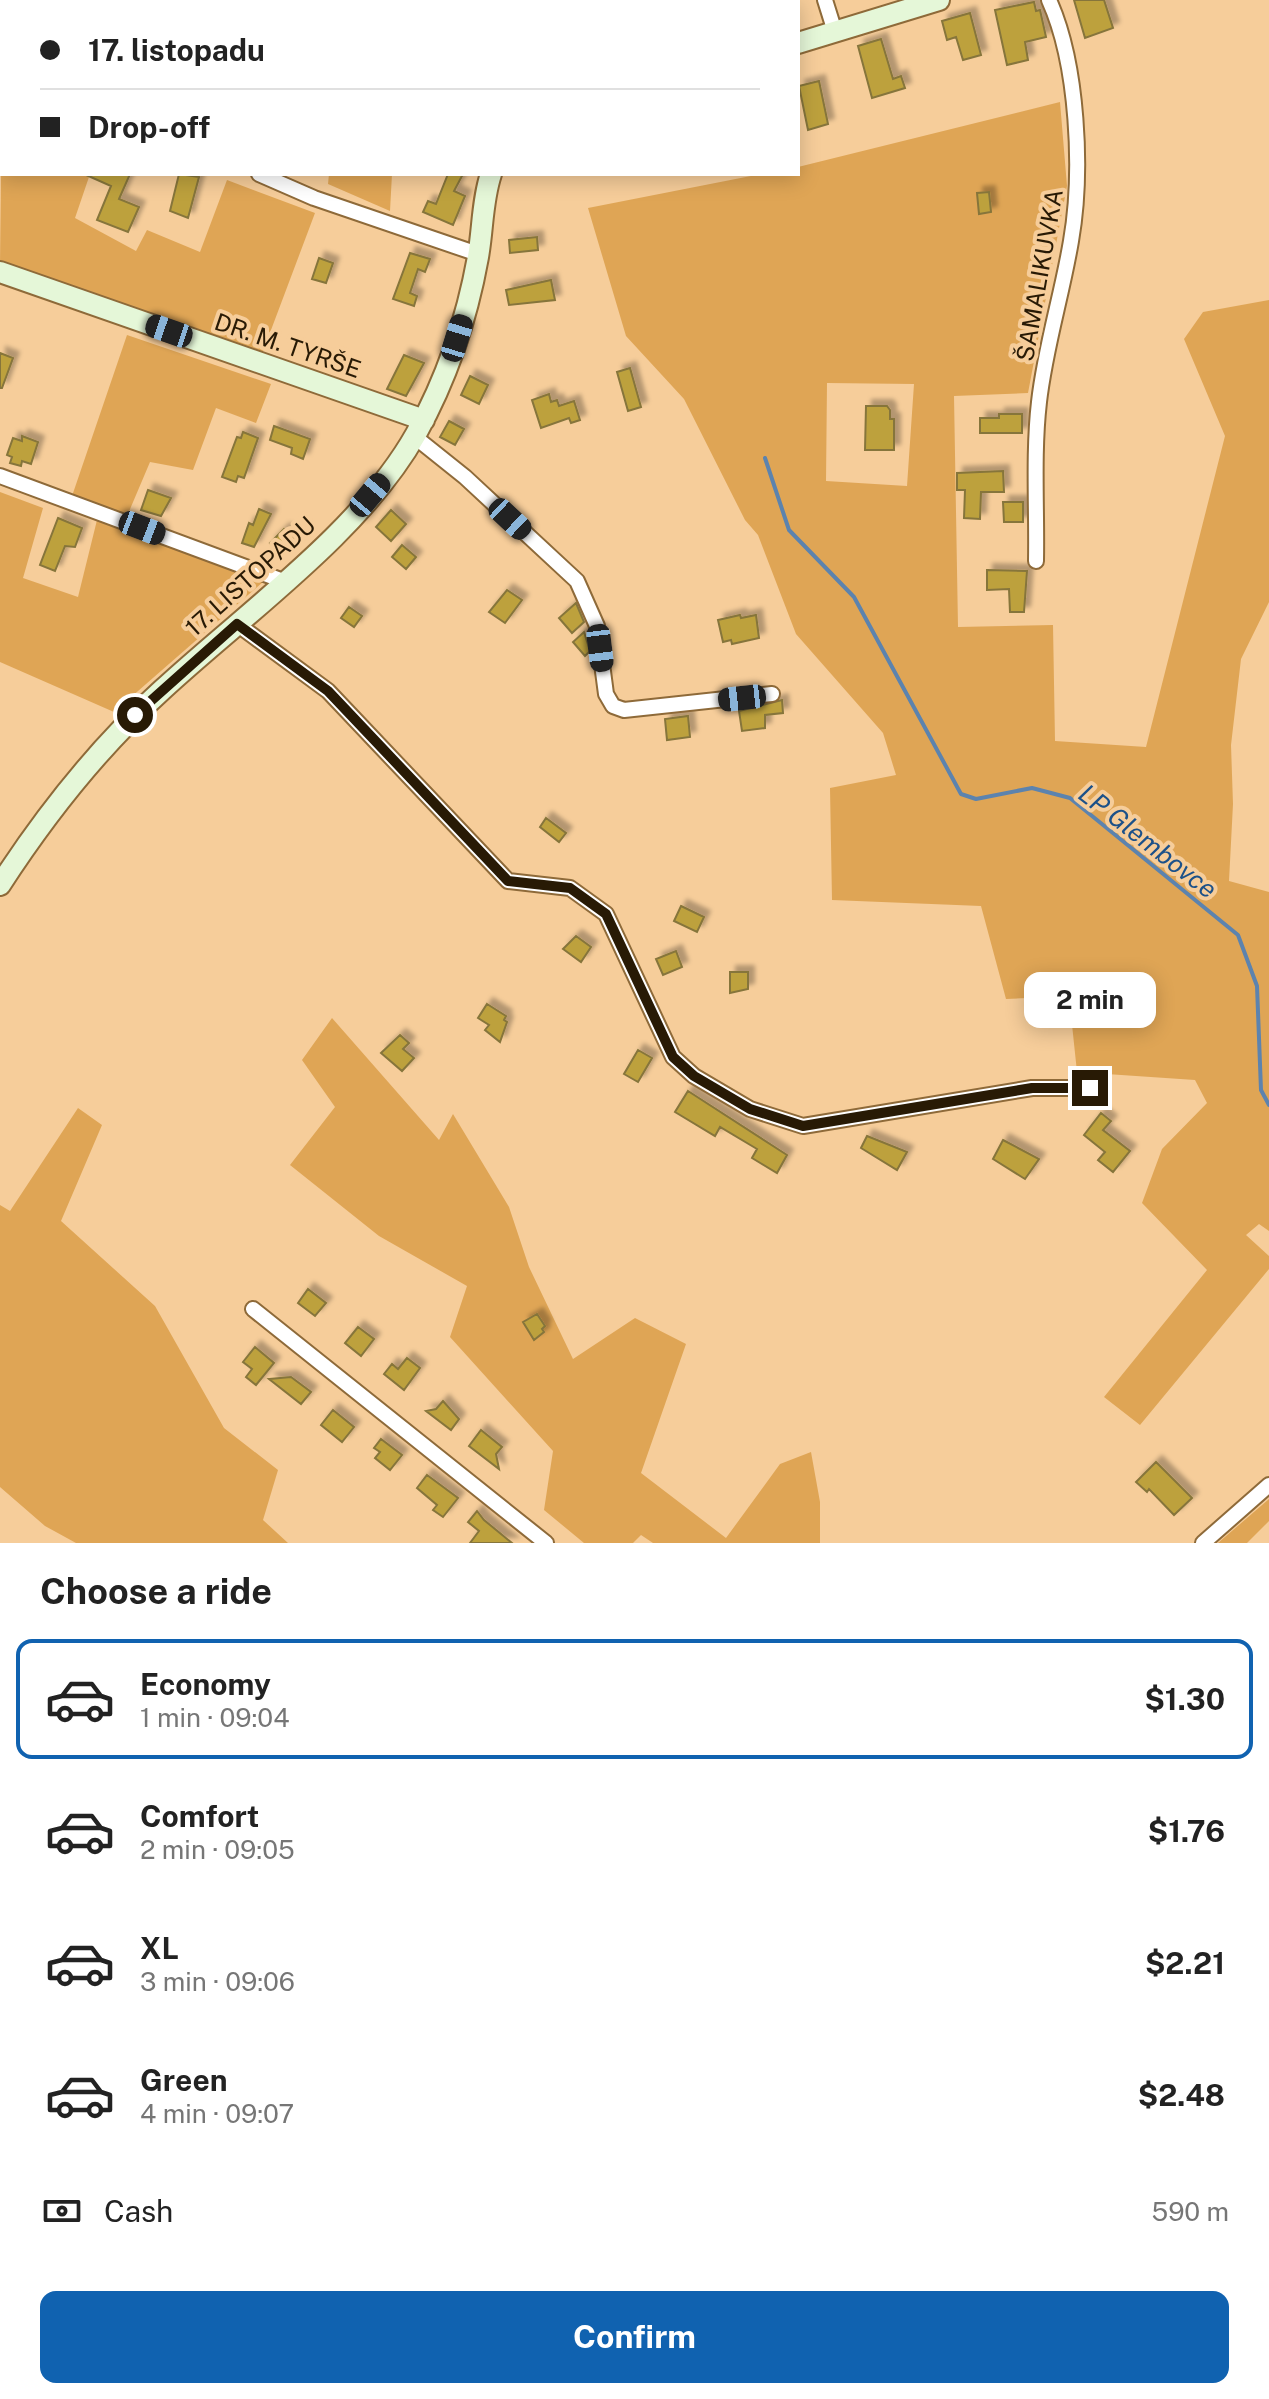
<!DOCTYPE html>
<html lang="en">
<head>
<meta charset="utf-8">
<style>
	:root { --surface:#fff; --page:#f2f2f2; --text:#222; --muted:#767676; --line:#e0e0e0; --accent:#1062b0 }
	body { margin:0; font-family:"Public Sans",sans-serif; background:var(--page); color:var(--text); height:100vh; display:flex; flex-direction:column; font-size:30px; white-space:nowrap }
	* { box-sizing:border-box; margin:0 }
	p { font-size:26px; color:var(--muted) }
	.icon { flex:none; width:44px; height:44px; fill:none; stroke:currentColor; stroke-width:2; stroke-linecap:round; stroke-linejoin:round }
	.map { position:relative; height:1543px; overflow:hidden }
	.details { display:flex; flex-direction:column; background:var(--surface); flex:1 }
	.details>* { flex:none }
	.banner { position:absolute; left:0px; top:0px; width:800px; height:176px; box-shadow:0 4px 20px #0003; display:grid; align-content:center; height:176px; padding:0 40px; background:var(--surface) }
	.end { position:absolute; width:36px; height:36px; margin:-18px; border:10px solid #281a05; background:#fff; box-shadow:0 0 0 4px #fff }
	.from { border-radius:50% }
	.bubble { position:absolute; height:56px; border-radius:16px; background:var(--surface); box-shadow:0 4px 20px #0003; font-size:26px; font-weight:700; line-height:56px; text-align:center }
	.car { position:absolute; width:24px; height:48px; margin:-24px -12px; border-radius:10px; box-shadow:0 0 6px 2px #0007; background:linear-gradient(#222 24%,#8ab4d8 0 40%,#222 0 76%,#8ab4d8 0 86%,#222 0) }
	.banner b { display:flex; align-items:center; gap:28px; height:76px; font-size:30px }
	.banner b+b { border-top:2px solid var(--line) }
	.banner i { width:20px; height:20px; background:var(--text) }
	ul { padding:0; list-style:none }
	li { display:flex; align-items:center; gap:24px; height:120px; margin:0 16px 12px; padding:0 24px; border:4px solid transparent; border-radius:16px }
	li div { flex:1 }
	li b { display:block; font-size:30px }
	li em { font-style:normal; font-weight:700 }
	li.on { border-color:var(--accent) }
	li>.icon { width:72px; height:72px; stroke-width:1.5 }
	h2 { padding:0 40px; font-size:36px; line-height:96px }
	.pay { display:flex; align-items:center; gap:20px; height:88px; padding:0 40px; font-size:30px }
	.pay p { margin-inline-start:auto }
	.action { display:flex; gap:16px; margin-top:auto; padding:16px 40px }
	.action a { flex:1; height:92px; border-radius:16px; background:var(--accent); color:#fff; font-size:32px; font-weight:700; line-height:92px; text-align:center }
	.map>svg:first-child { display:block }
</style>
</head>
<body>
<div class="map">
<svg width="1269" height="1543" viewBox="0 0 1269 1543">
	<defs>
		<filter id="shadow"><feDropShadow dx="6" dy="-6" stdDeviation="2" flood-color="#0004"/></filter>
	</defs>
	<rect width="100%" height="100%" fill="#f6cd9a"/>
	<path fill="#dfa555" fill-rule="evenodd" d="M2 95V174H90L75 218 136 251 147 230 200 252 227 180 315 213 262 354 0 264Z
		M1060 102 1067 186 1028 393 954 396 958 627 1053 625 1055 741 1146 747 1225 436 1184 339 1203 312 1269 300V602L1241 659 1231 745 1233 804 1229 881 1269 892V1231L1259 1224 1246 1235 1269 1256V1269L1140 1425 1104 1397 1207 1270 1142 1203 1162 1149 1207 1103 1195 1080 1077 1072 1069 996 1006 999 981 906 832 900 830 788 896 775 883 733 796 634 758 535 745 520 684 399 626 336 588 208 761 174H798V167ZM827 383 914 384 907 486 826 481Z
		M329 174H392L390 211 328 184Z
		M127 335 271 384 256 423 216 408 193 470 150 462 125 521 263 582 114 712 0 662V492L43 508 23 578 78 597 99 512 71 499Z
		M332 1018 439 1140 453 1114 509 1207 529 1267 573 1359 635 1318 686 1344 641 1473 726 1538 780 1464 811 1452 820 1502V1543H653L641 1535 633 1543H584L544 1510 553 1451 450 1337 467 1286 379 1236 290 1165 335 1107 302 1060Z
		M78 1108 102 1125 61 1221 155 1306 224 1428 278 1470 263 1520 288 1543H76L45 1526 0 1487V1205L10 1211Z
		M1269 1499V1521L1247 1543H1218Z"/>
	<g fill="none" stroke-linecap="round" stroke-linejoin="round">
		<path stroke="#5c83ae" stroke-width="4" d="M765 458 789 530 854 597 961 794 976 799 1032 788 1070 798 1238 935 1257 986 1261 1090 1269 1105"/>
	</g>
	<path fill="#bda13e" stroke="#86753b" stroke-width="2" filter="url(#shadow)" d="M1074 0H1104L1113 28 1085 38Z
		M1034 2 1036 11 1040 10 1046 37 1025 42 1028 60 1007 65 995 10Z
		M970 13 981 55 963 60 956 37 947 40 942 21Z
		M881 39 893 79 901 76 905 88 872 98 858 46Z
		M819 81 828 124 808 130 799 86Z
		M84 174H130L119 199 139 207 128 232 97 220 111 186Z
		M179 174 199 177 188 218 170 211Z
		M448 174H463L454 191 465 196 453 225 423 212 428 201 436 204Z
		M989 192 991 212 979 214 977 193Z
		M537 237 538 250 510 253 509 240Z
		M410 253 430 259 425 272 418 269 410 293 417 296 414 306 393 299Z
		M319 258 333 263 326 283 312 279Z
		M551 280 555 300 509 305 506 290Z
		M0 353 13 358 2 388H0Z
		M404 355 424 363 406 396 387 389Z
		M630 368 641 407 628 411 617 372Z
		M470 376 488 385 479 404 461 395Z
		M549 394 551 402 557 400 559 406 574 401 580 420 571 423 569 418 541 428 532 400Z
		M866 406H887L890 410V419H894V450H865Z
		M999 414H1022V433H980V418H999Z
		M449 421 464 429 455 445 440 437Z
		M274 426 310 439 303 459 291 454 292 448 270 440Z
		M243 432 258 438 244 478 238 476 236 482 222 477 237 437 241 438Z
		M22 436 38 442 31 464 22 461 21 466 10 463 12 457 7 455 13 438 22 441Z
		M1003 471 1004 492H981L980 519 964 518 965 490H957V473Z
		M148 490 171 498 161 516 141 510Z
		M1003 502H1023V522H1004Z
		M259 509 271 514 254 547 242 543 249 523 253 525Z
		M391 510 406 524 391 541 376 527Z
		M58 518 82 528 75 547 65 546 55 571 40 565Z
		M284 529 296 542 281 555 270 543Z
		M402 545 416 557 406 569 392 557Z
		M987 570 1027 571 1024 612H1010L1009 589 987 590Z
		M507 590 522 600 505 623 489 612Z
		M576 603 584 622 572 633 559 618Z
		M349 607 362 616 354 627 341 618Z
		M740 615 741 618 756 615 759 638 732 644 731 640 723 642 718 620Z
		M584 632 590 651 585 656 573 642Z
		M782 700 783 713 765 715V728L742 731 739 711Z
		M688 716 690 737 667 740 665 719Z
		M546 818 566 833 559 842 540 827Z
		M681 906 704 917 697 932 674 921Z
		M576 936 591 947 581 962 563 949Z
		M676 951 682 967 663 975 656 959Z
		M730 972H748V989L730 993Z
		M487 1004 506 1016 504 1020 507 1022 500 1042 485 1030 489 1025 478 1018Z
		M400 1035 409 1043 403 1049 414 1058 402 1071 381 1053Z
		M638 1050 652 1058 638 1082 624 1074Z
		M688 1091 787 1155 777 1173 752 1158 757 1149 720 1127 715 1136 675 1112Z
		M1101 1113 1111 1121 1103 1130 1130 1151 1113 1172 1098 1160 1105 1152 1084 1135Z
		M867 1136 907 1152 897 1170 861 1148Z
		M1003 1140 1039 1159 1025 1179 993 1159Z
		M308 1289 326 1303 315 1316 298 1303Z
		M537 1314 545 1326 542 1329 544 1332 534 1340 523 1322Z
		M358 1327 374 1339 361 1356 345 1343Z
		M255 1347 274 1363 256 1385 246 1377 252 1369 243 1362Z
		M407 1358 420 1368 404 1390 384 1374 392 1364 398 1369Z
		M291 1377 311 1392 301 1404 269 1379Z
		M443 1401 459 1419 451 1430 426 1411 436 1409Z
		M333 1410 354 1427 342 1442 321 1425Z
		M481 1430 502 1447 496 1454 499 1469 469 1446Z
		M381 1439 402 1455 390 1470 375 1458 380 1452 374 1448Z
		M1156 1462 1192 1498 1174 1515 1149 1489 1147 1492 1136 1482Z
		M427 1475 458 1498 443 1517 433 1510 437 1505 417 1488Z
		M477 1511 484 1520 512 1543H470L479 1531 468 1522Z"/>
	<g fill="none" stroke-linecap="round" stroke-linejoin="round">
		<g stroke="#8e6a39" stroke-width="11">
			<path id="lane" d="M687 0V2"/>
		</g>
		<g stroke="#8e6a39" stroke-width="18">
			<path id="street" d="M216 0V2
				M825 0 835 32
				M479 2V0
				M0 68 2 69
				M259 174 314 198 478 254
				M415 437 465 477 577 581 597 626 606 694 613 706 624 710 772 694
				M0 476 286 582
				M1036 561C1037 509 1033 454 1039 402 1045 348 1062 295 1071 241 1083 172 1078 64 1049 0
				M237 624 328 691 508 881 570 888 606 914 673 1057 694 1076 750 1109 803 1126 1032 1088H1090
				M253 1309 546 1543
				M1203 1543 1269 1485"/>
		</g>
		<g stroke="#8e6a39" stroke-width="24">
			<path id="secondary" d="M798 43 939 0
				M0 272 424 420
				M0 885C46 814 99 747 162 690 244 614 361 532 416 434 446 380 467 318 478 257 483 229 482 201 491 174"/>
		</g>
		<use href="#lane" stroke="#fff" stroke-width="7"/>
		<use href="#street" stroke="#fff" stroke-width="14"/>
		<use href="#secondary" stroke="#e5f7d8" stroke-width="20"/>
	</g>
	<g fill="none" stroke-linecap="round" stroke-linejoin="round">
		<path stroke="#281a05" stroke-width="10" d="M135 715 237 624 328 691 508 881 570 888 606 914 673 1057 694 1076 750 1109 803 1126 1032 1088H1090"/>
	</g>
	<g text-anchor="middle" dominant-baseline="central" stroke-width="8" stroke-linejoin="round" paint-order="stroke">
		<g font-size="24" fill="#281a05" stroke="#f6cd9a">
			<text transform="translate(1039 275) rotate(-80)">ŠAMALIKUVKA</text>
			<text transform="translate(288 345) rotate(19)">DR. M. TYRŠE</text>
			<text transform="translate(250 576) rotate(-42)">17. LISTOPADU</text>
		</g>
		<g font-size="26" font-style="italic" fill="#1c5189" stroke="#f6cd9a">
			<text transform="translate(1148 841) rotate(38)">LP Glembovce</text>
		</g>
	</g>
</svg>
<i class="end from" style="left:135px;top:715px"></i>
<i class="end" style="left:1090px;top:1088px"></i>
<div class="bubble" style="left:1024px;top:972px;width:132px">2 min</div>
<i class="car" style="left:169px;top:331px;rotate:289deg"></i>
<i class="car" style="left:457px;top:338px;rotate:17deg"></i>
<i class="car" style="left:370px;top:495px;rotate:40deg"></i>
<i class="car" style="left:510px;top:519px;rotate:133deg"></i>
<i class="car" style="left:142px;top:528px;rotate:111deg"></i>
<i class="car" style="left:600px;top:648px;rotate:173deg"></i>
<i class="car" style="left:742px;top:698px;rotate:264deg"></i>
<div class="banner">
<b><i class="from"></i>17. listopadu</b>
<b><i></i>Drop-off</b>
</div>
</div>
<section class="details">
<h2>Choose a ride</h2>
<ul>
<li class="on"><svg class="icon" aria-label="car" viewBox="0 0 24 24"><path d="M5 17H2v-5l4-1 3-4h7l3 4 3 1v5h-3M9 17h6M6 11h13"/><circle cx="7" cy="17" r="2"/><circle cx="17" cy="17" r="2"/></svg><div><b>Economy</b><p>1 min · 09:04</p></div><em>$1.30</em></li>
<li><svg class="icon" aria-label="car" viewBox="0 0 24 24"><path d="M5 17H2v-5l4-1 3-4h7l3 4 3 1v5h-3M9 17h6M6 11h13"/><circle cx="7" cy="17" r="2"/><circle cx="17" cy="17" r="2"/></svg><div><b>Comfort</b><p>2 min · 09:05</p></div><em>$1.76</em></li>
<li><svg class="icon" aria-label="car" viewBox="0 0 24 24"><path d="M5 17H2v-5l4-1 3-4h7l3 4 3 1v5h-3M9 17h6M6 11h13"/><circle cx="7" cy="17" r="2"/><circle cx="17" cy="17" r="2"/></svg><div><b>XL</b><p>3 min · 09:06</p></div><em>$2.21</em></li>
<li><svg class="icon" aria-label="car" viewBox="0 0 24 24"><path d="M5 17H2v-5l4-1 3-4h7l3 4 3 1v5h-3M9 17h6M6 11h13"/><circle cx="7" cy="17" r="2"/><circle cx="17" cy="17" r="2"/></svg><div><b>Green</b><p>4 min · 09:07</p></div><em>$2.48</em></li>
</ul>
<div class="pay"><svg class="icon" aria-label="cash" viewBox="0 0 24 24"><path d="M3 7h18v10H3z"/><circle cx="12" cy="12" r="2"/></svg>Cash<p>590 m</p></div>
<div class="action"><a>Confirm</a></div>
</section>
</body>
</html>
